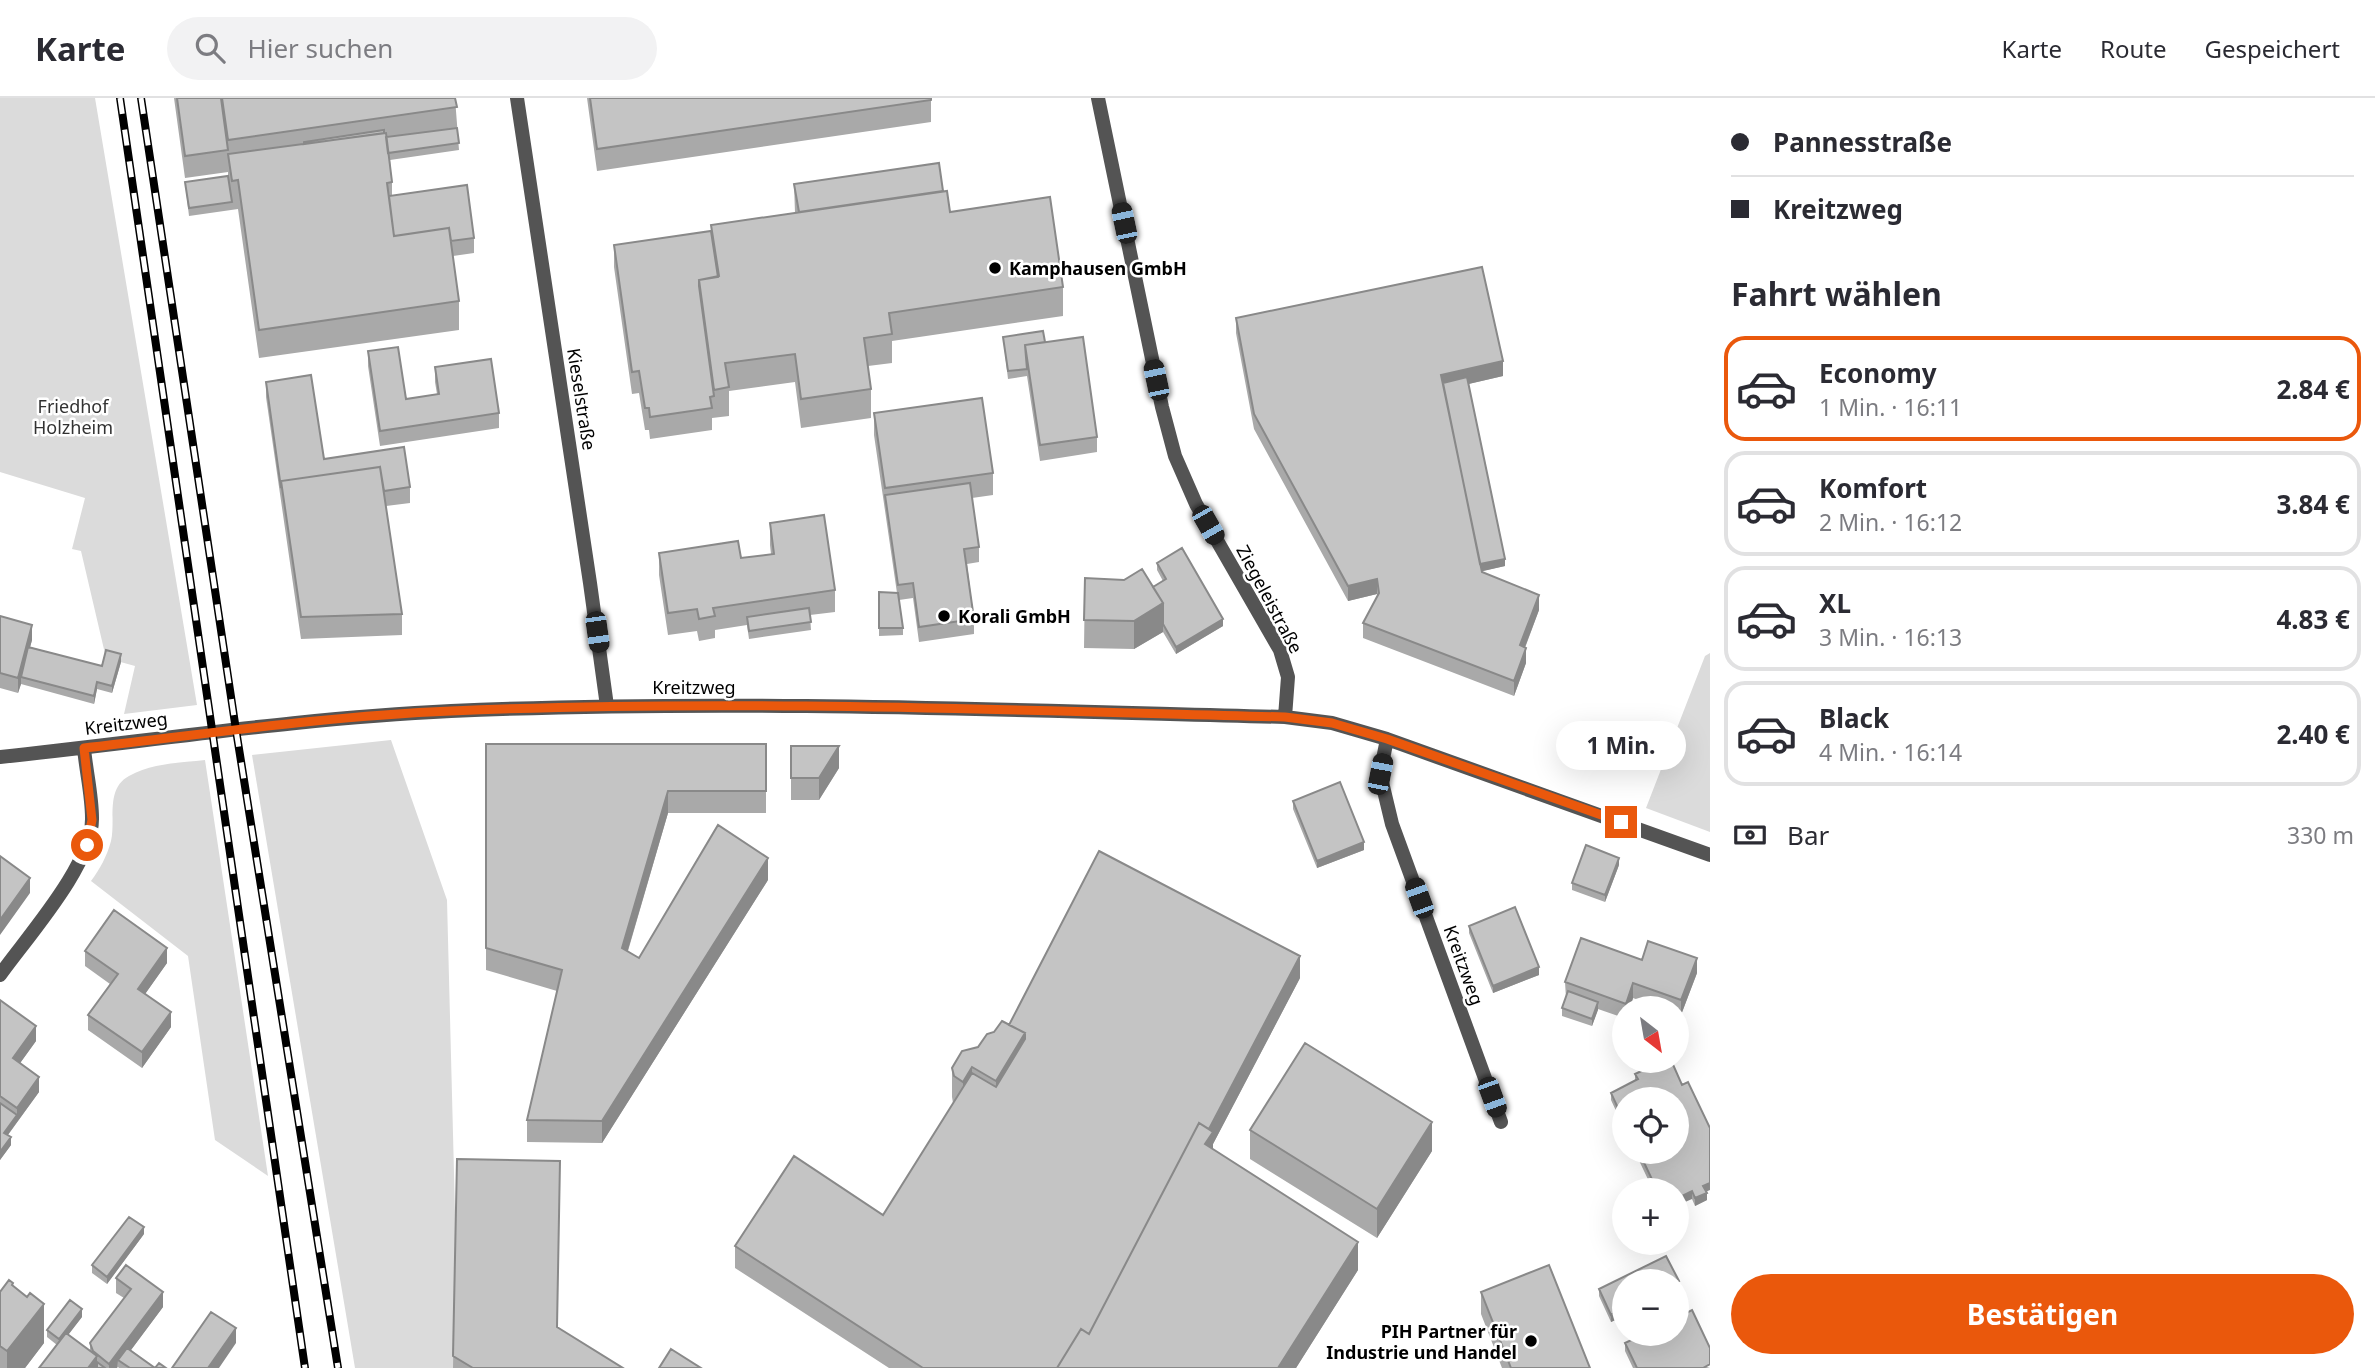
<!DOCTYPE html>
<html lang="de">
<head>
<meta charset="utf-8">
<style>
	:root { --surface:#fff; --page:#f2f2f3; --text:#2b2b33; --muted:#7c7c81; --line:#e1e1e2; --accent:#ea580c }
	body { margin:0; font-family:"Noto Sans",sans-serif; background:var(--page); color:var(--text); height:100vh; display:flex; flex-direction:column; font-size:26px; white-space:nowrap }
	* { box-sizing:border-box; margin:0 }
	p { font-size:23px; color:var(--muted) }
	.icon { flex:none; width:38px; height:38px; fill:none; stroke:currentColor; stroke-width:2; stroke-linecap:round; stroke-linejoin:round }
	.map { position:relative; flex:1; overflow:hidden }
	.panel { display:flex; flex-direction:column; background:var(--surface); width:665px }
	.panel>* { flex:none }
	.guide { display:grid; align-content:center; height:154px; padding:0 21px; background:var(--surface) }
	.needle { width:46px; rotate:149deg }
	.buttons { position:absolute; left:1612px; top:898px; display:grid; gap:14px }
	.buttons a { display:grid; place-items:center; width:77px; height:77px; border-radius:50%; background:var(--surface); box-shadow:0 7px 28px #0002; font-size:35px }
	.end { position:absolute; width:32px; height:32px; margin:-16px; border:9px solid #ea580c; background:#fff; box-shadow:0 0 0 4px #fff }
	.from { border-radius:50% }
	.bubble { position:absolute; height:49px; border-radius:24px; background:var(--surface); box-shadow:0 7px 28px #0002; font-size:23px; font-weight:700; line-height:49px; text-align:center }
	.car { position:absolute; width:21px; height:42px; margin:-21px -10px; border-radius:9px; box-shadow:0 0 5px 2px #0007; background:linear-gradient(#222 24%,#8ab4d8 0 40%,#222 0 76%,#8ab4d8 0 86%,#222 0) }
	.guide b { display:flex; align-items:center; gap:24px; height:66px; font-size:26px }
	.guide b+b { border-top:2px solid var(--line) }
	.guide i { width:18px; height:18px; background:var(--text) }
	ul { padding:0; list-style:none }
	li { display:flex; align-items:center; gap:21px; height:105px; margin:0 14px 10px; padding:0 7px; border:4px solid var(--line); border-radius:21px }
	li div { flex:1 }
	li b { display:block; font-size:26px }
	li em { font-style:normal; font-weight:700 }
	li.on { border-color:var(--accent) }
	li>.icon { width:63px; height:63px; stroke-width:1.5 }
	h2 { padding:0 21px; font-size:32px; line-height:84px }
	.pay { display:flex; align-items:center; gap:18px; height:77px; padding:0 21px; font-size:26px }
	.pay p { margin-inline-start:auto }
	.cta { display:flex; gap:14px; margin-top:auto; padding:14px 21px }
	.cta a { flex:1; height:80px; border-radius:42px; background:var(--accent); color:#fff; font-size:28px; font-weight:700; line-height:80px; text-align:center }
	header { display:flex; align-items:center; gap:42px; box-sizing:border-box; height:98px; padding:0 35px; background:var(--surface); border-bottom:2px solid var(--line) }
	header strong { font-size:33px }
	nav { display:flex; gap:38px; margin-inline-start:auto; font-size:24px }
	.search { width:490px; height:63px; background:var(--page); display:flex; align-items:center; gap:18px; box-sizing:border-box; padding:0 24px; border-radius:38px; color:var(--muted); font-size:26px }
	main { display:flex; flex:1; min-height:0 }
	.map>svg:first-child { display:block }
</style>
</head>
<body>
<header>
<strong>Karte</strong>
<div class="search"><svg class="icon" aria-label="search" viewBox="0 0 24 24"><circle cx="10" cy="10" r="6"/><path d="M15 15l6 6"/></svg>Hier suchen</div>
<nav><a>Karte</a><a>Route</a><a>Gespeichert</a></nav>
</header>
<main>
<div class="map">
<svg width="1710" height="1270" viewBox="0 0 1710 1270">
	<rect width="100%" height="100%" fill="#fff"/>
	<path fill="#dbdbdb" d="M0 0H95L197 607 124 616 135 568 106 560 81 453 72 451 85 400 0 374Z
		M1710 555V734L1646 710 1705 558Z
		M391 642 447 802 459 1270H355L252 657Z
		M205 662 268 1078 215 1042 188 858 91 783C100 771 107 758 111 743 116 722 105 691 129 678 152 665 180 665 205 662Z"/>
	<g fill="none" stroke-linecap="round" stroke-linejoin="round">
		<path stroke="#545454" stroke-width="14" d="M517 0 590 485 607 608
			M1098 0 1162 309 1175 358 1196 406 1280 552 1288 579 1285 619
			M1387 641 1380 676 1392 726 1501 1024
			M0 659C150 643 300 620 451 613 729 601 1007 612 1285 619L1332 625 1387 641 1710 757
			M0 877C27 839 93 766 92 720 92 697 86 673 84 650"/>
		<g stroke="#000" stroke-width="8">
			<path id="rail" d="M120 0 305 1270
				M141 0 236 632 338 1270"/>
		</g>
		<use href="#rail" stroke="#fff" stroke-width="5" stroke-dasharray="16" stroke-linecap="butt"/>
	</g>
	<path fill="#a9a9a9" d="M174 0H455L459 52 390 62 392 84V97L474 140V155L453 158 459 203V232L259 260 238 111 189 118 185 84 228 78V74L185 80Z
		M587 0H931V24L597 73Z
		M794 86 943 93 950 114 1063 189V218L892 243V265L868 268 871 291V320L801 330 795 284 729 293V318L712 320V332L650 341 649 332H645L639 295 632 296 614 169V147L711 133V127L795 115Z
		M1236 220 1503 278 1468 286 1505 468 1482 473V474L1539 512 1525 550 1526 565 1514 598 1363 540V525L1377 499V496L1348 503 1254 331 1236 235Z
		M1003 239 1045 244 1097 339V354L1040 363 1027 278 1008 281Z
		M368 253 406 301 437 296 435 284V269L499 315V330L380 348 368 268Z
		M266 284 324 361 410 389V405L386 408 402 516V537L301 541 266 299Z
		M874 315 993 375V397L972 400 979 449V464L967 466 974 521V536L919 544 913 500 899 502 903 530V537L879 538V494L897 495 874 337Z
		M770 425 835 492V514L810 517 811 532 749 541 747 527 715 532V540L699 543 697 533 668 537 659 477V455L741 460 771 456 770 447Z
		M1157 465 1223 528 1176 556 1163 534 1134 551 1084 550 1085 480 1153 489 1163 483 1157 472Z
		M0 518 32 542 30 549 102 568 121 564 112 595 97 591 94 606 21 586 18 595 0 590Z
		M486 646H766V715H668L628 853 639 860 768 782 602 1045 527 1044V1022L557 893 486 872Z
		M791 648 839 670 819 702H791Z
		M1293 703 1364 752 1317 770 1293 711Z
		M1619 767 1605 804 1572 792V785Z
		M1469 828 1539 877 1493 895 1469 835Z
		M85 853 167 865 145 896 171 929 142 970 88 932V917L110 886 85 868Z
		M1642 862 1697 875 1681 917 1676 916V910H1661L1633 900 1630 910H1624V920L1598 911 1592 928 1562 918V910L1566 900 1565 884Z
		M1300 880 1213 1046V1051L1358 1172 1296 1270H889L735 1170V1148L883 1117 953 1005 952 999V970L978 949 994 934 1009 927Z
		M0 902 36 943 20 965 39 994 8 1037 11 1047 0 1062Z
		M1635 976 1706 1094 1707 1102 1695 1108 1692 1101 1676 1092H1653L1635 1054H1676L1624 1001V1030L1611 1002V995L1635 983Z
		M1250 1032 1432 1053 1377 1140 1250 1061Z
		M457 1061 557 1229 623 1270H453Z
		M144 1136 107 1186 92 1175V1167Z
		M1666 1158 1679 1183V1191L1676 1192V1183H1624V1218L1611 1224 1599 1198V1191Z
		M116 1180 163 1209 131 1252 155 1270H166H119L118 1269 117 1270H39L57 1247 47 1239V1232L82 1219 68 1236 90 1253V1245L124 1200 116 1195Z
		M13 1188 44 1245 25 1270H0V1194Z
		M1481 1194 1590 1270H1502L1481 1216Z
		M1625 1245 1710 1270H1633L1625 1253Z"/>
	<path fill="#898989" d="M1503 263V278L1443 292 1441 277Z
		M1505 461V468L1479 474V466Z
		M1377 481V496L1348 503V488Z
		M1539 497V512L1520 562V547Z
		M1163 505V534L1134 551V523Z
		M1223 521V528L1176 556V549Z
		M32 527V542L22 579H21V586L18 595V580Z
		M1526 550V565L1514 598V583Z
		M121 556V564L112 595V588Z
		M97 584V591L94 606V598Z
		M839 648V670L819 702V680Z
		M668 693V715L622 872V850Z
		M1364 744V752L1317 770V763Z
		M768 760V782L602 1045V1023Z
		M1619 760V767L1605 804V797Z
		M30 780V795L0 837V822Z
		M167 850V865L138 906V891Z
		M1300 858V880L1213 1046V1062L1205 1046 1207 1036Z
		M1697 860V875L1681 917V902Z
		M1539 869V877L1493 895V888Z
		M1633 885V900L1630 910H1626V906Z
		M1598 904V912L1592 928V921Z
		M171 914V929L142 970V954Z
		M36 928V943L13 975V960Z
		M1025 935V963L996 1011V983Z
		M972 969V997L963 1013V984Z
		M39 979V994L4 1042V1035L17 1017V1010Z
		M1432 1024V1053L1377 1140V1111Z
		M11 1039V1047L0 1062V1054Z
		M1710 1085V1092L1703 1095V1088Z
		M1692 1093V1101L1676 1108V1101Z
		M1707 1095V1102L1695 1108V1100Z
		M144 1129V1136L107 1186V1179Z
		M1358 1144V1172L1296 1270H1278Z
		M163 1194V1209L122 1264 118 1262 117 1270H109V1266Z
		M44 1206V1245L25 1270H7V1253Z
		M1624 1210V1218L1611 1224V1217Z
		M82 1211V1219L59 1249V1241Z
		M236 1230V1245L219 1270H208Z
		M97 1258V1270H88Z"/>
	<path fill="#c4c4c4" stroke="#898989" stroke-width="2" d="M177 0H221L228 52 185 58Z
		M222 0H455L457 9 228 42Z
		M590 0H931V2L597 51Z
		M457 30 459 45 388 55 386 39Z
		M384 32V35L304 46V44Z
		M386 35 392 84 387 85 394 138 449 130 459 203 259 232 238 82 232 83 228 56Z
		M939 65 943 93 799 114 794 86Z
		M228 78 232 104 189 110 185 84Z
		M467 87 474 140 451 143 449 130 394 138 389 98Z
		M947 93 950 114 1050 99 1063 189 889 215 892 236 864 240 871 291 801 301 795 256 725 265 729 289 714 292 699 182 719 178 711 127Z
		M711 133 718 179 699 182V188L714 298 710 299 712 310 650 319 649 310H645L639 273 632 274 614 147Z
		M1482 169 1503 263 1441 277 1482 474 1539 497 1520 547 1526 550 1514 583 1363 525 1379 495 1377 481 1348 488 1254 316 1236 220Z
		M1043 233 1045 244 1025 247 1027 271 1008 273 1003 239Z
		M1083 239 1097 339 1040 347 1025 247Z
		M398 249 406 301 439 296 435 269 491 261 499 315 380 333 368 253Z
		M311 277 324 361 404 349 410 389 384 393 380 369 281 383V390L266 284Z
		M1467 279 1505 461 1480 466 1443 285Z
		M982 300 993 375 885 390 874 315Z
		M380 369 402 516 301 519 281 383Z
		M970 385 979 449 964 451 974 521 919 529 913 485 898 487 885 397Z
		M824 417 835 492 713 510 715 518 699 521 697 511 668 515 659 455 738 443 741 460 774 456 770 425Z
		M1182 450 1223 521 1176 549 1163 526V505L1153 489 1166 481 1157 465Z
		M1142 471 1163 505 1134 523 1084 522 1085 480 1124 482Z
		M879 494 898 495 903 530H879Z
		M809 510 811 524 749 533 747 519Z
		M0 518 32 527 18 580 0 575Z
		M28 549 102 568 106 552 121 556 112 588 97 584 94 598 21 579Z
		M486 646H766V693H668L622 850 639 860 718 727 768 760 602 1023 527 1022 562 872 486 850Z
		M791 648H839L819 680H791Z
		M1340 684 1364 744 1317 763 1293 703Z
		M1586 747 1619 760 1605 797 1572 785Z
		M1099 753 1300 858 1209 1031 1199 1025 1089 1236 1081 1231 1057 1270H923L735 1148 794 1058 883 1117 972 975 996 989 1025 941V935L1009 927Z
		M0 758 30 780 0 822Z
		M1515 809 1539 869 1493 888 1469 828Z
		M114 812 167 850 138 891 171 914 142 954 88 917 118 876 85 853Z
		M1581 840 1642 862 1648 843 1697 860 1681 902 1633 885 1626 906 1565 884Z
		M1568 893 1598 904 1592 921 1562 910Z
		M0 902 36 928 13 960 39 979 17 1010 0 998Z
		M1002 923 1025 935 996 983 972 969 963 984 954 978 952 970 962 953 978 949 987 936 994 934Z
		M1305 945 1432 1024 1377 1111 1250 1032Z
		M1665 962H1671L1682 987 1688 984 1710 1030V1085L1703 1088 1707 1095 1695 1100 1692 1093 1676 1101V1092H1657L1639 1054H1676V1001H1624V1023L1611 995 1638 981 1635 976Z
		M0 1005 17 1017 4 1035 11 1039 0 1054Z
		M1199 1025 1213 1034 1205 1046 1358 1144 1278 1270H1057L1081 1231 1089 1236Z
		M457 1061 560 1063 557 1229 623 1270H473L453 1258Z
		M129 1119 144 1129 107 1179 92 1167Z
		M1666 1158 1679 1183 1676 1184V1183H1624V1210L1611 1217 1599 1191Z
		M126 1167 163 1194 109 1266 93 1253 90 1245 131 1191 116 1180Z
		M1549 1167 1590 1270H1511L1481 1194Z
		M9 1182 13 1185 12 1187 27 1199 30 1195 44 1206 7 1253 0 1248V1194Z
		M70 1202 82 1211 59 1241 47 1232Z
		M1692 1212 1710 1250V1266L1703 1270H1637L1625 1245 1644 1236H1676V1220Z
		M211 1214 236 1230 208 1270H172Z
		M66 1235 97 1258 88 1270H39Z
		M127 1250 155 1270H130L118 1262Z
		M671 1251 701 1270H659Z
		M97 1264 105 1270H97Z
		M159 1265 166 1270H155Z"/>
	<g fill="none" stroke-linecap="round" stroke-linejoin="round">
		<path stroke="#ea580c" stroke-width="9" d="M87 747 92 722 84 650C206 636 328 618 451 613 729 601 1007 612 1285 619L1332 625 1387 641 1621 724"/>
	</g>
	<g fill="#000" stroke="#fff" stroke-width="2.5">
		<circle cx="995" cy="170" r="7"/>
		<circle cx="944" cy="518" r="7"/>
		<circle cx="1531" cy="1243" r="7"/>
	</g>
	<g text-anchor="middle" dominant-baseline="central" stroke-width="5" stroke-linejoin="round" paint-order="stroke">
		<g font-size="18" font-weight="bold" fill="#000" stroke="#fff" text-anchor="start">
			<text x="1009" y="170">Kamphausen GmbH</text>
			<text x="958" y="518">Korali GmbH</text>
			<text x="1517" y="1233" text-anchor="end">PIH Partner für<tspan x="1517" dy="21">Industrie und Handel</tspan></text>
		</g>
		<g font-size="18" fill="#000" stroke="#fff">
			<text transform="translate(582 301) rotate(81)">Kieselstraße</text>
			<text transform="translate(1270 501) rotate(62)">Ziegeleistraße</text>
			<text x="694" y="589">Kreitzweg</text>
			<text transform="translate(126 625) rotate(-7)">Kreitzweg</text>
			<text transform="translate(1464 867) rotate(70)">Kreitzweg</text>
		</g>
		<g font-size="18" fill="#323232" stroke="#fff">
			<text x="73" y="308">Friedhof<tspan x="73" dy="21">Holzheim</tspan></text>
		</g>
	</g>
</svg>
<div class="buttons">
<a><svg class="needle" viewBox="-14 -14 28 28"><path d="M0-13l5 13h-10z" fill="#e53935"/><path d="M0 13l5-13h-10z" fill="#7c7c81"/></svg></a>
<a><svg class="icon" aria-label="locate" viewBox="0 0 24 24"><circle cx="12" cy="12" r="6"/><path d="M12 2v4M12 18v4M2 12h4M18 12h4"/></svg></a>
<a>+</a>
<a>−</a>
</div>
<i class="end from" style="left:87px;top:747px"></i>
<i class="end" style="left:1621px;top:724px"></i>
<div class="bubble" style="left:1556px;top:623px;width:130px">1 Min.</div>
<i class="car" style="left:1124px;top:125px;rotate:348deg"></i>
<i class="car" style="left:1156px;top:282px;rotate:348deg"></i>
<i class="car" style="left:1208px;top:427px;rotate:150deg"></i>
<i class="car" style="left:597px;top:534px;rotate:172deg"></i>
<i class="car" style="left:1380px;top:676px;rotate:11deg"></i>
<i class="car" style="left:1419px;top:800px;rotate:340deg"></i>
<i class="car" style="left:1492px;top:999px;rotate:160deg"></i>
</div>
<section class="panel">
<div class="guide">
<b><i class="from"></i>Pannesstraße</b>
<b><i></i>Kreitzweg</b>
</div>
<h2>Fahrt wählen</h2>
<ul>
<li class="on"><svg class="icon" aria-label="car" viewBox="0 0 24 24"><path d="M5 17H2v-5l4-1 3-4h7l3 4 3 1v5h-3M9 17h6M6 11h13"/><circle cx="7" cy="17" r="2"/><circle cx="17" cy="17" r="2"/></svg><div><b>Economy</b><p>1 Min. · 16:11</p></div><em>2.84 €</em></li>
<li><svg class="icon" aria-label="car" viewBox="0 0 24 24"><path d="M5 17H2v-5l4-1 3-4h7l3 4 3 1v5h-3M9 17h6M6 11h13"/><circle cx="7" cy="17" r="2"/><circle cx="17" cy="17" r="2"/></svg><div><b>Komfort</b><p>2 Min. · 16:12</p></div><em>3.84 €</em></li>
<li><svg class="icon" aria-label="car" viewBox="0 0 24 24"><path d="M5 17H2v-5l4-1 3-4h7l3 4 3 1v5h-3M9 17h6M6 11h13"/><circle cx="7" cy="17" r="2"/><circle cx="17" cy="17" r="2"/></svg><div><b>XL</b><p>3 Min. · 16:13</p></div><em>4.83 €</em></li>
<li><svg class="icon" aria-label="car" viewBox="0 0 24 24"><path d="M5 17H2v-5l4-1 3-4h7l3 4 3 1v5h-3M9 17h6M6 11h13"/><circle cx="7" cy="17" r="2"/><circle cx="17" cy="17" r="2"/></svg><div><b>Black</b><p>4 Min. · 16:14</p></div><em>2.40 €</em></li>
</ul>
<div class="pay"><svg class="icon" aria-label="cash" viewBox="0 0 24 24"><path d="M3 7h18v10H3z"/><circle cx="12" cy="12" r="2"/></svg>Bar<p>330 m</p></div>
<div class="cta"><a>Bestätigen</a></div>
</section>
</main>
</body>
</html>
